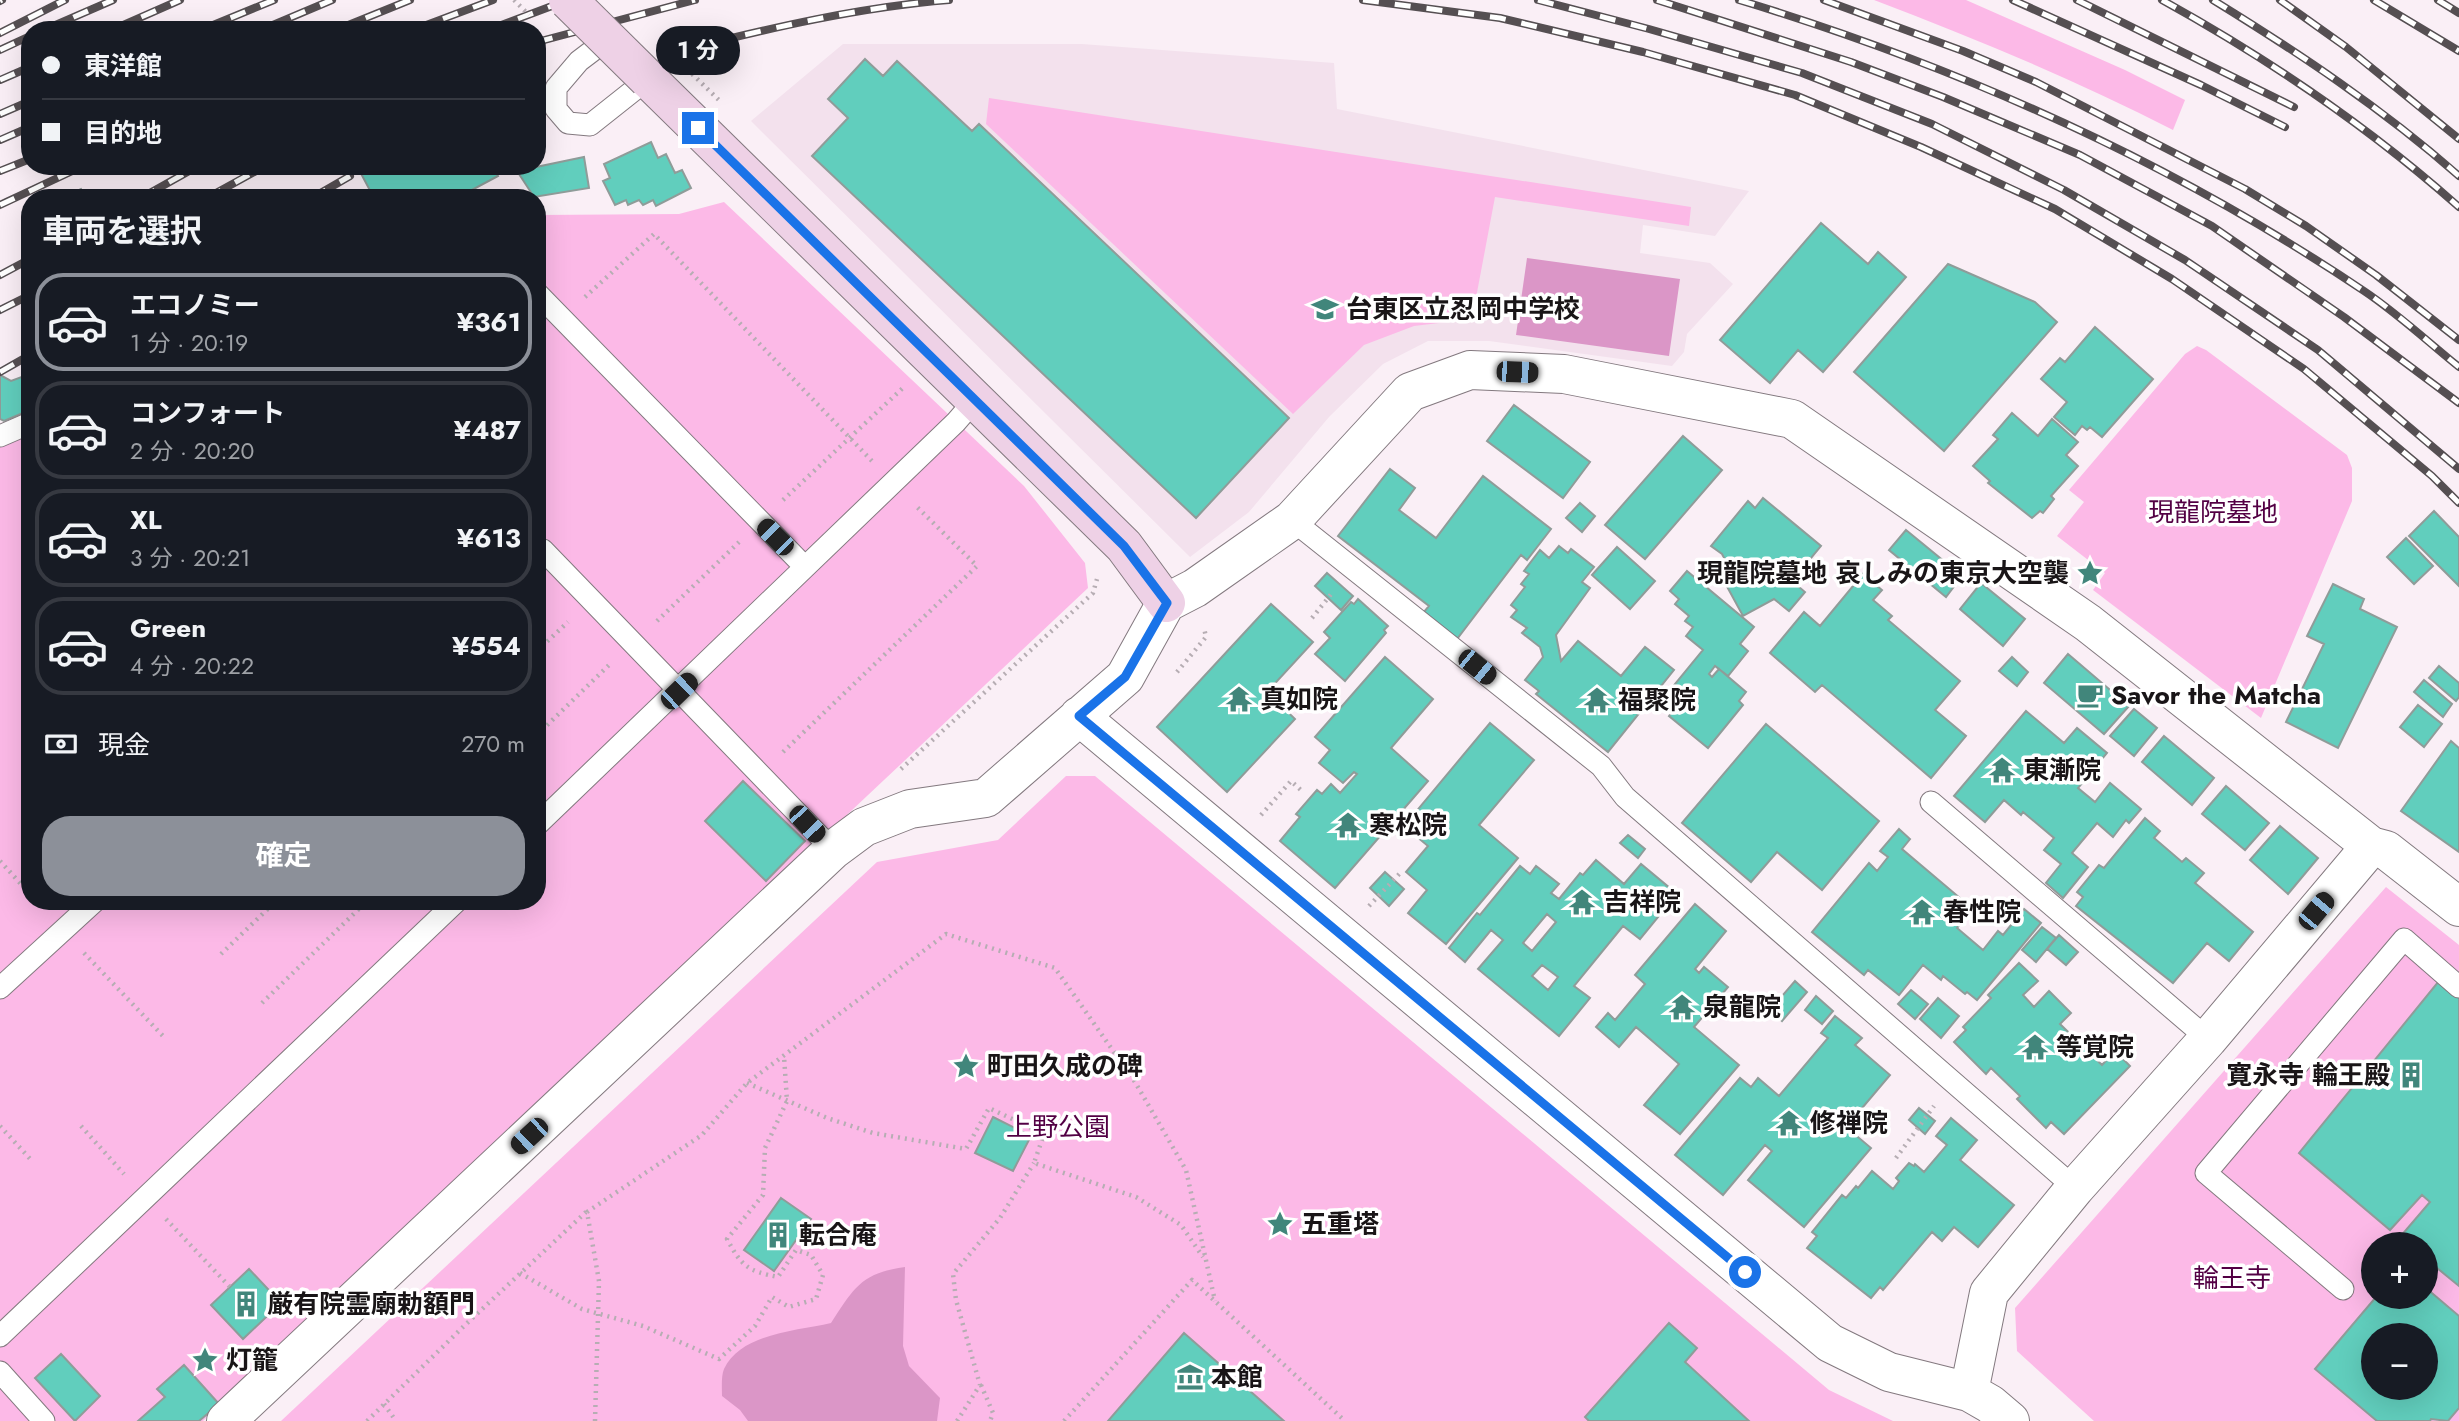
<!DOCTYPE html>
<html lang="ja">
<head>
<meta charset="utf-8">
<style>
	:root { --surface:#171b24; --page:#242831; --text:#f1f3f6; --muted:#9ea1a6; --line:#363941; --accent:#8c9099 }
	body { margin:0; font-family:Jost,"Noto Sans JP",sans-serif; background:var(--page); color:var(--text); height:100vh; display:flex; flex-direction:column; font-size:26px; white-space:nowrap }
	* { box-sizing:border-box; margin:0 }
	p { font-size:23px; color:var(--muted) }
	.icon { flex:none; width:38px; height:38px; fill:none; stroke:currentColor; stroke-width:2; stroke-linecap:round; stroke-linejoin:round }
	.map { position:relative; flex:1; overflow:hidden }
	.side { position:absolute; left:21px; top:189px; width:525px; height:721px; display:flex; flex-direction:column; background:var(--surface); border-radius:28px; box-shadow:0 7px 28px #0002 }
	.side>* { flex:none }
	.hud { position:absolute; left:21px; top:21px; width:525px; height:154px; border-radius:28px; box-shadow:0 7px 28px #0002; display:grid; align-content:center; height:154px; padding:0 21px; background:var(--surface) }
	.controls { position:absolute; left:2361px; top:1232px; display:grid; gap:14px }
	.controls a { display:grid; place-items:center; width:77px; height:77px; border-radius:50%; background:var(--surface); box-shadow:0 7px 28px #0002; font-size:35px }
	.end { position:absolute; width:32px; height:32px; margin:-16px; border:9px solid #1a73e8; background:#fff; box-shadow:0 0 0 4px #fff }
	.from { border-radius:50% }
	.bubble { position:absolute; height:49px; border-radius:24px; background:var(--surface); box-shadow:0 7px 28px #0002; font-size:23px; font-weight:700; line-height:49px; text-align:center }
	.car { position:absolute; width:21px; height:42px; margin:-21px -10px; border-radius:9px; box-shadow:0 0 5px 2px #0007; background:linear-gradient(#222 24%,#8ab4d8 0 40%,#222 0 76%,#8ab4d8 0 86%,#222 0) }
	.hud b { display:flex; align-items:center; gap:24px; height:66px; font-size:26px }
	.hud b+b { border-top:2px solid var(--line) }
	.hud i { width:18px; height:18px; background:var(--text) }
	ul { padding:0; list-style:none }
	li { display:flex; align-items:center; gap:21px; height:98px; margin:0 14px 10px; padding:0 7px; border:4px solid var(--line); border-radius:28px }
	li div { flex:1 }
	li b { display:block; font-size:26px }
	li em { font-style:normal; font-weight:700 }
	li.active { border-color:var(--accent) }
	li>.icon { width:63px; height:63px; stroke-width:1.5 }
	h2 { padding:0 21px; font-size:32px; line-height:84px }
	.pay { display:flex; align-items:center; gap:18px; height:77px; padding:0 21px; font-size:26px }
	.pay p { margin-inline-start:auto }
	.cta { display:flex; gap:14px; margin-top:auto; padding:14px 21px }
	.cta a { flex:1; height:80px; border-radius:28px; background:var(--accent); color:#fff; font-size:28px; font-weight:700; line-height:80px; text-align:center }
	.map>svg:first-child { display:block }
</style>
</head>
<body>
<div class="map">
<svg width="2459" height="1421" viewBox="0 0 2459 1421">
	<rect width="100%" height="100%" fill="#faeff6"/>
	<path fill="#f3e1ed" d="M843 44H1082L1334 63 1337 109 1749 191 1715 236 1643 225 1640 253 1710 263 1733 284 1687 334 1684 352 1672 366 1489 341H1428L1383 364 1329 417 1249 512 1190 557 751 121Z"/>
	<path fill="#fcb9e7" fill-rule="evenodd" d="M1874 0H1966L2125 70 2185 100 2173 130C2076 80 1976 39 1874 0Z
		M989 98 1691 207 1689 226 1495 197 1472 319 1414 326 1364 345 1293 414 986 124Z
		M724 202 1024 486 1085 563 1088 588 203 1421H0V425L30 414V901H537V213L539 215 679 214Z
		M2197 346 2206 350 2347 455 2352 468V501L2261 718 2093 590 2105 573 2057 536 2084 502 2069 490 2185 354Z
		M1066 776H1095L1829 1390 1893 1421H281L877 862 998 840Z
		M2386 887 2459 945V1421H2094L2017 1351 2015 1308ZM2373 1244H2426V1297H2373ZM2373 1335H2426V1388H2373Z"/>
	<path fill="#db96c7" d="M1527 258 1680 279 1669 356 1516 335Z
		M905 1267 903 1346 909 1366 940 1398 937 1421H748L740 1410 722 1396C722 1389 721 1376 724 1369 741 1333 797 1331 831 1323 854 1288 861 1273 905 1267Z"/>
	<path fill="#61cebd" stroke="#8f9c99" stroke-width="2" fill-rule="evenodd" d="M865 59 883 76 897 61 972 131 979 124 1289 418 1196 518 812 156 848 118 828 99Z
		M651 142 658 158 666 154 675 173 682 170 691 188 656 206 653 200 643 205 639 200 628 205 626 200 615 205 603 181 610 178 604 164Z
		M584 157 589 188 534 197 517 171Z
		M357 166H493L498 176 457 198H374Z
		M81 189 86 198H61Z
		M1821 223 1868 264 1878 252 1906 277 1823 372 1798 350 1770 383 1720 340Z
		M1948 264 2035 302 2057 322 1944 451 1854 372Z
		M2095 327 2153 379 2102 437 2090 427 2087 430 2082 426 2075 435 2054 417 2067 402 2041 379 2060 358 2065 362Z
		M30 374V410L4 421 0 419V375L11 381Z
		M1514 405 1590 462 1563 498 1487 441Z
		M2012 413 2038 436 2052 419 2078 442 2066 455 2078 466 2051 496 2054 499 2043 513 2040 511 2032 518 1988 483 1990 481 1973 466 1998 439 1993 435Z
		M1683 436 1722 470 1645 559 1605 525Z
		M1390 469 1415 488 1399 510 1436 538 1483 476 1551 529 1527 560 1521 555 1457 639 1423 613 1429 606 1338 536Z
		M1763 498 1821 546 1792 581 1805 592 1789 611 1774 599 1743 616 1724 581 1733 575 1722 554 1711 546 1748 501 1755 508Z
		M1580 503 1595 516 1582 532 1566 518Z
		M2434 511 2459 537V586L2409 536Z
		M1906 530 1962 576 1946 597 1889 550Z
		M2406 538 2433 566 2414 584 2387 557Z
		M1559 546 1568 553 1571 549 1594 567 1582 582 1590 588 1556 635 1561 661 1578 641 1621 676 1645 647 1674 670 1608 752 1536 694 1539 691 1525 680 1543 657 1540 647 1522 633 1527 628 1511 617 1517 610 1511 605 1525 587 1521 584 1529 574 1524 571 1540 550 1549 558Z
		M1617 547 1655 581 1630 609 1592 575Z
		M1687 571 1754 627 1740 644 1748 651 1728 676 1715 666 1709 674 1712 677 1719 669 1746 692 1739 701 1743 705 1708 748 1669 716 1673 711 1661 701 1703 650 1686 636 1693 627 1685 621 1689 616 1675 604 1679 599 1670 591Z
		M1327 573 1353 596 1341 610 1315 586Z
		M1863 574 1882 590 1873 600 1892 616 1888 620 1960 681 1935 710 1966 736 1931 778 1822 685 1815 692 1770 653 1804 612 1820 626Z
		M1981 583 2025 619 2003 646 1960 609Z
		M2333 584 2364 599 2360 609 2397 627 2338 748 2286 722 2324 644 2307 636Z
		M1358 599 1388 626 1384 630 1386 633 1345 681 1315 654 1330 638 1324 632 1351 602 1354 604Z
		M1271 604 1313 642 1267 692 1295 719 1227 792 1157 727Z
		M2068 654 2129 706 2104 734 2044 683Z
		M1385 657 1433 699 1391 748 1428 781 1335 888 1280 841 1300 817 1296 814 1317 790 1322 794 1331 784 1340 793 1357 774 1354 772 1343 783 1319 763 1330 750 1315 737Z
		M2012 657 2028 672 2017 686 1999 671Z
		M2439 666 2459 683V697L2456 701 2429 678Z
		M2424 680 2452 704 2443 717 2414 692Z
		M2418 705 2442 724 2424 747 2400 727Z
		M2134 709 2157 728 2134 756 2110 736Z
		M2026 711 2064 743 2077 728 2107 753 2078 788 2095 802 2110 783 2141 809 2129 823 2126 820 2113 837 2097 823 2072 853 2088 867 2063 898 2046 883 2061 864 2044 850 2054 838 2023 812 2021 815 2004 800 1985 822 1954 796Z
		M1490 723 1534 760 1479 825 1518 858 1446 944 1408 913 1427 890 1406 872 1428 846 1404 826Z
		M1766 724 1879 821 1822 890 1777 852 1751 882 1682 823Z
		M2164 736 2214 778 2192 805 2142 762Z
		M2451 741 2459 748V852L2401 811Z
		M743 781 805 841 766 881 705 821Z
		M2226 786 2269 823 2245 850 2202 814Z
		M2145 818 2160 831 2154 838 2182 862 2186 858 2204 873 2195 883 2253 932 2229 961 2207 943 2173 983 2076 906 2083 897 2077 892 2099 865 2104 868Z
		M2280 826 2318 858 2288 894 2250 860Z
		M1899 829 1910 839 1902 849 1973 909 1957 928 1983 950 1998 931 2003 935 2024 909 2041 923 1977 1000 1967 992 1965 994 1943 976 1941 980 1923 965 1899 995 1868 970 1864 975 1812 932 1869 863 1877 871 1888 857 1880 851Z
		M1628 835 1645 849 1638 858 1620 843Z
		M1596 860 1624 884 1641 864 1677 894 1640 939 1623 926 1574 986 1590 998 1559 1036 1478 969 1503 940 1491 930 1465 962 1449 948 1477 913 1480 915 1520 866 1530 874 1536 866 1559 884 1551 893 1559 899 1580 873 1583 875ZM1547 914 1556 922 1532 951 1523 943ZM1542 965 1558 977 1548 990 1532 976Z
		M1385 872 1404 889 1389 906 1370 888Z
		M1695 904 1726 931 1695 969 1699 973 1704 967 1728 987 1694 1027 1739 1065 1680 1134 1644 1105 1679 1064 1636 1027 1619 1047 1596 1027 1608 1013 1615 1020 1645 984 1635 975Z
		M2042 927 2056 938 2036 962 2022 950Z
		M2059 935 2078 952 2066 965 2047 949Z
		M2019 963 2038 981 2023 995 2034 1007 2049 991 2071 1013 2060 1024 2102 1065 2115 1051 2130 1066 2064 1134 2051 1122 2046 1128 2017 1099 2020 1096 1991 1068 1986 1074 1954 1042 1966 1030 1963 1027 1991 998 1988 995Z
		M1795 981 1807 992 1782 1021 1770 1010Z
		M2439 981 2459 998V1286L2426 1259V1244H2406L2400 1237 2430 1202 2422 1195 2390 1230 2299 1153Z
		M1911 990 1928 1004 1915 1019 1898 1004Z
		M1816 996 1833 1011 1822 1024 1805 1010Z
		M1938 998 1959 1016 1941 1038 1920 1019Z
		M1835 1016 1862 1038 1855 1045 1890 1075 1846 1127 1871 1148 1804 1227 1748 1180 1772 1151 1765 1145 1723 1195 1675 1155 1740 1078 1751 1087 1758 1078 1779 1096 1828 1038 1821 1033Z
		M1919 1108 1935 1121 1925 1134 1909 1120Z
		M993 1117 1031 1136 1013 1171 975 1153Z
		M1951 1118 1977 1140 1960 1160 2014 1205 1978 1247 1954 1227 1942 1241 1932 1232 1883 1290 1880 1287 1871 1298 1807 1248 1817 1236 1812 1232 1842 1195 1846 1198 1856 1186 1858 1188 1872 1171 1893 1189 1899 1181 1896 1178 1909 1163 1914 1166 1915 1164 1924 1172 1947 1145 1936 1136Z
		M781 1198 811 1219 774 1271 744 1250Z
		M249 1269 281 1303 243 1339 211 1305Z
		M2426 1288 2459 1316V1408L2448 1421 2431 1419 2430 1421H2377L2315 1369 2376 1297H2426ZM2373 1335H2426V1388H2373Z
		M1669 1323 1697 1348 1685 1362 1749 1421H1589L1585 1417Z
		M1184 1333 1284 1421H1108Z
		M61 1354 100 1396 75 1421 35 1378Z
		M184 1365 219 1404 199 1421H138L165 1397 157 1389Z"/>
	<g fill="none" stroke-linecap="round" stroke-linejoin="round">
		<g stroke="#83797f" stroke-width="23">
			<path id="lane" d="M608 39 579 61 556 88V109L568 123 590 125 648 79
				M537 293 805 567
				M0 436 30 423
				M1292 520 1601 766 1625 797 2075 1188
				M543 550 833 850
				M1931 802 2208 1039
				M537 825 956 422 975 400
				M0 988 95 901
				M2343 1289 2206 1173 2404 939 2459 987
				M0 1336 457 901
				M0 1372 44 1421"/>
		</g>
		<g stroke="#83797f" stroke-width="40">
			<path id="street" d="M1079 716 1830 1343 1889 1372 1969 1392 1990 1404 2010 1421
				M1969 1392 1989 1293 2075 1188 2208 1039 2371 846
				M226 1421 833 850 864 827 910 809 986 798 1125 677 1166 603 1195 588 1292 520 1410 392 1470 370 1564 374 1792 419 2088 623 2371 846 2386 850 2459 907"/>
		</g>
		<g stroke="#83797f" stroke-width="40">
			<path id="secondary" d="M648 79 1124 546 1166 603"/>
		</g>
		<path stroke="#b6adb3" stroke-width="4.5" stroke-dasharray="2 5" stroke-linecap="butt" d="M585 297 654 234 872 461
			M783 500 905 386
			M1312 618 1332 593
			M657 621 739 542
			M537 651 568 622
			M1177 672 1206 637 1204 628
			M537 735 609 665
			M783 752 977 566 915 505
			M901 769 1093 593 1097 579
			M1261 815 1291 781 1303 792
			M0 861 30 894
			M1369 906 1402 871
			M84 953 163 1036
			M221 954 276 901
			M262 1003 367 901
			M747 1083 827 1118 873 1133 966 1149 989 1108 1044 1134 1034 1163 1136 1197 1181 1225 1203 1257
			M0 1126 33 1162
			M81 1126 124 1174
			M1896 1158 1934 1106
			M166 1219 230 1287
			M520 1273 582 1309 643 1326 719 1359 755 1326 772 1297 789 1307 816 1299 823 1275 811 1255 796 1250 778 1277C748 1271 742 1267 727 1239L763 1195 765 1148 787 1101 784 1056
			M981 1385 993 1413 990 1421
			M384 1404 396 1421
			M367 1421 464 1326 586 1212
			M595 1421 599 1281 587 1212 702 1135 747 1083 946 934 1055 968 1135 1082 1186 1170 1215 1301
			M957 1421 980 1385 956 1300 953 1274 1000 1218 1034 1163
			M1064 1421 1192 1280 1345 1421"/>
		<use href="#lane" stroke="#fff" stroke-width="21"/>
		<use href="#street" stroke="#fff" stroke-width="38"/>
		<use href="#secondary" stroke="#eed1e6" stroke-width="38"/>
		<g stroke="#554f52" stroke-width="8">
			<path id="rail" d="M1363 0 1500 18 1643 52 1795 95 1921 147 2055 209 2172 279 2304 369 2432 476 2459 503
				M1538 0 1649 29 1802 73 1932 124 2064 190 2185 260 2318 350 2459 469
				M1657 0 1851 62 1943 97 2080 155 2212 226 2344 317 2459 403
				M1739 0C1960 67 2172 162 2364 291 2397 313 2428 342 2459 367
				M1824 0 1963 51 2036 82 2245 189 2306 226 2376 275 2459 340
				M2013 0 2201 85 2285 127
				M2077 0 2294 107
				M2162 0C2267 58 2369 127 2459 207
				M2213 0C2299 53 2383 109 2459 176
				M2280 0 2346 47 2459 139
				M2374 0 2459 51
				M2438 0 2459 13
				M0 1 2 0
				M44 30 113 0
				M112 30 180 0
				M201 30 274 0
				M261 30 332 0
				M336 30 410 0
				M413 30 493 0
				M488 30 568 0
				M0 33 65 0
				M537 42 695 0
				M0 50 30 36
				M683 50C770 28 860 7 949 0
				M0 80 30 67
				M0 114 30 101
				M0 140 30 127
				M0 171 30 159
				M141 198 198 166
				M207 198 265 166
				M312 198 350 176
				M0 205 83 166
				M0 275 30 259
				M0 310 30 295
				M0 372 30 355"/>
		</g>
		<use href="#rail" stroke="#fff" stroke-width="5" stroke-dasharray="16" stroke-linecap="butt"/>
		<g stroke="#83797f" stroke-width="40" stroke-linecap="butt">
			<path id="secondary-bridge" d="M568 0 648 79"/>
		</g>
		<path stroke="#b6adb3" stroke-width="4.5" stroke-dasharray="2 5" stroke-linecap="butt" d="M514 0 529 15
			M687 69 722 103"/>
		<use href="#secondary-bridge" stroke="#eed1e6" stroke-width="38"/>
	</g>
	<g fill="none" stroke-linecap="round" stroke-linejoin="round">
		<path stroke="#1a73e8" stroke-width="9" d="M698 128 1124 546 1167 603 1125 677 1079 716 1745 1272"/>
	</g>
	<defs>
		<g id="school-bare" transform="scale(2.1)"><path d="M0-5L7-2L0 1L-7-2ZM-4 1L0 2.5L4 1V4Q0 6-4 4Z" fill="#41867b" stroke="#fff" stroke-width="2.5" paint-order="stroke"/></g>
		<g id="sight-bare" transform="scale(2.1)"><path d="M0-6L1.8-2.2L6-1.7L2.9 1.2L3.7 5.4L0 3.3L-3.7 5.4L-2.9 1.2L-6-1.7L-1.8-2.2Z" fill="#41867b" stroke="#fff" stroke-width="2.5" paint-order="stroke"/></g>
		<g id="cafe-bare" transform="scale(2.1)"><path d="M-5.5-4.5H6V0H3Q3 3.5 0 3.5H-2.5Q-5.5 3.5-5.5 0ZM3-3.2v2h1.7v-2ZM-6 4.5H4V6H-6Z" fill="#41867b" stroke="#fff" stroke-width="2.5" paint-order="stroke"/></g>
		<g id="temple-bare" transform="scale(2.1)"><path d="M0-6L5-2H3V0L6.5 2.5H4V6H1.5V3h-3V6H-4V2.5H-6.5L-3 0V-2H-5Z" fill="#41867b" stroke="#fff" stroke-width="2.5" paint-order="stroke"/></g>
		<g id="building-bare" transform="scale(2.1)"><path d="M-4-6H4V6H1V3H-1V6H-4ZM-2.5-4.3h1.7v1.8h-1.7ZM.8-4.3h1.7v1.8H.8ZM-2.5-1h1.7V.8h-1.7ZM.8-1h1.7V.8H.8Z" fill="#41867b" stroke="#fff" stroke-width="2.5" paint-order="stroke"/></g>
		<g id="museum-bare" transform="scale(2.1)"><path d="M0-6L6-3V-2H-6V-3ZM-5-1h2V3h-2ZM-1-1h2V3h-2ZM3-1h2V3H3ZM-6 4H6V6H-6Z" fill="#41867b" stroke="#fff" stroke-width="2.5" paint-order="stroke"/></g>
	</defs>
	<g fill-rule="evenodd">
		<use href="#school-bare" x="1325" y="309"/>
		<use href="#sight-bare" x="2090" y="573"/>
		<use href="#cafe-bare" x="2090" y="695"/>
		<use href="#temple-bare" x="1239" y="699"/>
		<use href="#temple-bare" x="1597" y="700"/>
		<use href="#temple-bare" x="2002" y="770"/>
		<use href="#temple-bare" x="1348" y="825"/>
		<use href="#temple-bare" x="1582" y="902"/>
		<use href="#temple-bare" x="1922" y="912"/>
		<use href="#temple-bare" x="1682" y="1007"/>
		<use href="#temple-bare" x="2035" y="1047"/>
		<use href="#sight-bare" x="966" y="1066"/>
		<use href="#building-bare" x="2411" y="1075"/>
		<use href="#temple-bare" x="1789" y="1123"/>
		<use href="#sight-bare" x="1280" y="1224"/>
		<use href="#building-bare" x="778" y="1235"/>
		<use href="#building-bare" x="246" y="1304"/>
		<use href="#sight-bare" x="205" y="1360"/>
		<use href="#museum-bare" x="1190" y="1377"/>
	</g>
	<g text-anchor="middle" dominant-baseline="central" stroke-width="7" stroke-linejoin="round" paint-order="stroke">
		<g font-size="26" font-weight="bold" fill="#191517" stroke="#fff" text-anchor="start">
			<text x="1346" y="309">台東区立忍岡中学校</text>
			<text x="2069" y="573" text-anchor="end">現龍院墓地 哀しみの東京大空襲</text>
			<text x="2111" y="695">Savor the Matcha</text>
			<text x="1260" y="699">真如院</text>
			<text x="1618" y="700">福聚院</text>
			<text x="2023" y="770">東漸院</text>
			<text x="1369" y="825">寒松院</text>
			<text x="1603" y="902">吉祥院</text>
			<text x="1943" y="912">春性院</text>
			<text x="1703" y="1007">泉龍院</text>
			<text x="2056" y="1047">等覚院</text>
			<text x="987" y="1066">町田久成の碑</text>
			<text x="2390" y="1075" text-anchor="end">寛永寺 輪王殿</text>
			<text x="1810" y="1123">修禅院</text>
			<text x="1301" y="1224">五重塔</text>
			<text x="799" y="1235">転合庵</text>
			<text x="267" y="1304">厳有院霊廟勅額門</text>
			<text x="226" y="1360">灯籠</text>
			<text x="1211" y="1377">本館</text>
		</g>
		<g font-size="26" fill="#530044" stroke="#fff">
			<text x="2213" y="512">現龍院墓地</text>
			<text x="1058" y="1127">上野公園</text>
			<text x="2232" y="1278">輪王寺</text>
		</g>
	</g>
</svg>
<div class="controls">
<a>+</a>
<a>−</a>
</div>
<i class="end from" style="left:1745px;top:1272px"></i>
<i class="end" style="left:698px;top:128px"></i>
<div class="bubble" style="left:656px;top:26px;width:84px">1 分</div>
<i class="car" style="left:1517px;top:372px;rotate:92deg"></i>
<i class="car" style="left:775px;top:537px;rotate:315deg"></i>
<i class="car" style="left:1477px;top:667px;rotate:129deg"></i>
<i class="car" style="left:679px;top:691px;rotate:46deg"></i>
<i class="car" style="left:807px;top:824px;rotate:137deg"></i>
<i class="car" style="left:2316px;top:911px;rotate:40deg"></i>
<i class="car" style="left:529px;top:1136px;rotate:227deg"></i>
<div class="hud">
<b><i class="from"></i>東洋館</b>
<b><i></i>目的地</b>
</div>
<section class="side">
<h2>車両を選択</h2>
<ul>
<li class="active"><svg class="icon" aria-label="car" viewBox="0 0 24 24"><path d="M5 17H2v-5l4-1 3-4h7l3 4 3 1v5h-3M9 17h6M6 11h13"/><circle cx="7" cy="17" r="2"/><circle cx="17" cy="17" r="2"/></svg><div><b>エコノミー</b><p>1 分 · 20:19</p></div><em>¥361</em></li>
<li><svg class="icon" aria-label="car" viewBox="0 0 24 24"><path d="M5 17H2v-5l4-1 3-4h7l3 4 3 1v5h-3M9 17h6M6 11h13"/><circle cx="7" cy="17" r="2"/><circle cx="17" cy="17" r="2"/></svg><div><b>コンフォート</b><p>2 分 · 20:20</p></div><em>¥487</em></li>
<li><svg class="icon" aria-label="car" viewBox="0 0 24 24"><path d="M5 17H2v-5l4-1 3-4h7l3 4 3 1v5h-3M9 17h6M6 11h13"/><circle cx="7" cy="17" r="2"/><circle cx="17" cy="17" r="2"/></svg><div><b>XL</b><p>3 分 · 20:21</p></div><em>¥613</em></li>
<li><svg class="icon" aria-label="car" viewBox="0 0 24 24"><path d="M5 17H2v-5l4-1 3-4h7l3 4 3 1v5h-3M9 17h6M6 11h13"/><circle cx="7" cy="17" r="2"/><circle cx="17" cy="17" r="2"/></svg><div><b>Green</b><p>4 分 · 20:22</p></div><em>¥554</em></li>
</ul>
<div class="pay"><svg class="icon" aria-label="cash" viewBox="0 0 24 24"><path d="M3 7h18v10H3z"/><circle cx="12" cy="12" r="2"/></svg>現金<p>270 m</p></div>
<div class="cta"><a>確定</a></div>
</section>
</div>
</body>
</html>
